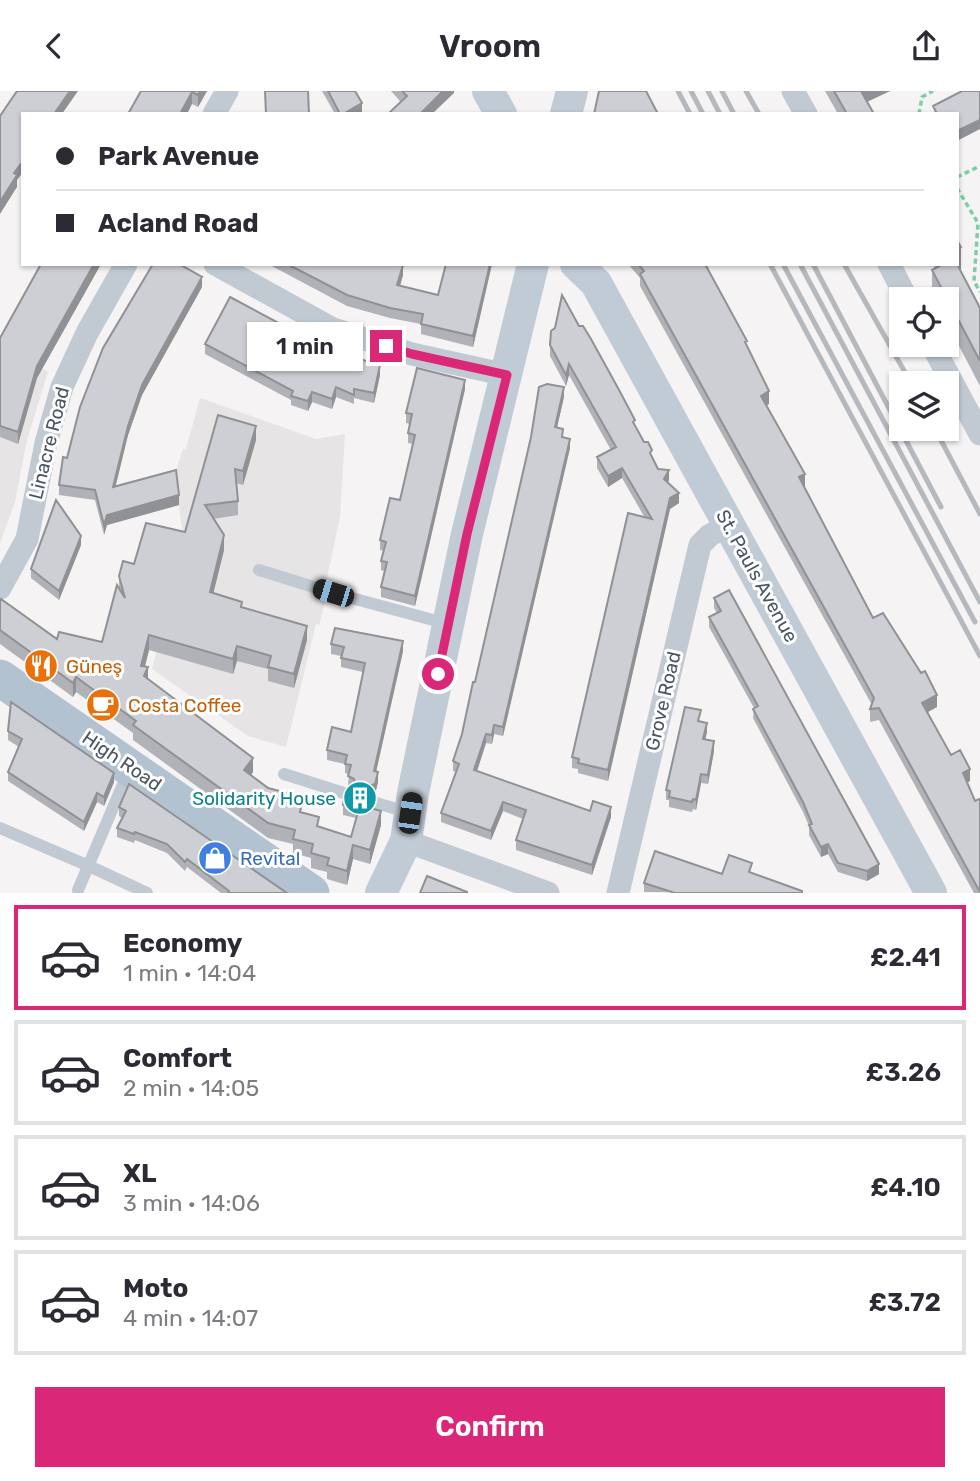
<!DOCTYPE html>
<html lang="en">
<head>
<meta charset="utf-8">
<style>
	:root { --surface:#fff; --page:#f7f7f7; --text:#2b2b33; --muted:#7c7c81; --line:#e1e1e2; --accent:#db2777 }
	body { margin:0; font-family:Rubik,sans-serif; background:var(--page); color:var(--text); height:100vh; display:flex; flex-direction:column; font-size:26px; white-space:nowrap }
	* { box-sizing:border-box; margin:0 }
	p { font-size:23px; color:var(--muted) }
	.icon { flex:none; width:38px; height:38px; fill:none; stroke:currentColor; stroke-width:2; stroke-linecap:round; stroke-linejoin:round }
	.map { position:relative; height:802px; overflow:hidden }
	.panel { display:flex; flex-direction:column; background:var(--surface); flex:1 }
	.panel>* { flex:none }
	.banner { position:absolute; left:21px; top:21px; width:938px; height:154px; border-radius:0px; box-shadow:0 2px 5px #0004; display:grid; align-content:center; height:154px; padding:0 35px; background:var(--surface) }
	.buttons { position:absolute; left:889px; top:196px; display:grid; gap:14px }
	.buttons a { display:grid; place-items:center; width:70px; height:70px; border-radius:0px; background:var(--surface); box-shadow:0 2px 5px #0004; font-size:35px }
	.end { position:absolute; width:32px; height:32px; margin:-16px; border:9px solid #db2777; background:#fff; box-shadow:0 0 0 4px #fff }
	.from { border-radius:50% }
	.bubble { position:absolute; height:49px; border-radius:0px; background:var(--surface); box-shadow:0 2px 5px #0004; font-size:23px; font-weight:600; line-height:49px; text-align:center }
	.car { position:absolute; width:21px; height:42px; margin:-21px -10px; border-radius:9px; box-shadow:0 0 5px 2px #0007; background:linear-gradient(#222 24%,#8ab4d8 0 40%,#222 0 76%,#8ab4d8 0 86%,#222 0) }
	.banner b { display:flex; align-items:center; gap:24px; height:66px; font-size:26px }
	.banner b+b { border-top:2px solid var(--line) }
	.banner i { width:18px; height:18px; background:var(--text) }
	ul { padding:12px 0 0; list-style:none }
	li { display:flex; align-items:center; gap:21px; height:105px; margin:0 14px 10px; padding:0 21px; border:4px solid var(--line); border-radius:0px }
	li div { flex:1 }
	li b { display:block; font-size:26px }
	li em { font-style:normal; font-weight:600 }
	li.active { border-color:var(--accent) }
	li>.icon { width:63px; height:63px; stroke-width:1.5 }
	.action { display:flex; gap:14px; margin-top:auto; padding:14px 35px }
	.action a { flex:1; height:80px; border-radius:0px; background:var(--accent); color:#fff; font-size:28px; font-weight:600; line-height:80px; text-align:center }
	header { display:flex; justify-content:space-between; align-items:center; height:91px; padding:0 35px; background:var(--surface); font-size:32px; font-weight:600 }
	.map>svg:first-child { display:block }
</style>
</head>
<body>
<header><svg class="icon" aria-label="back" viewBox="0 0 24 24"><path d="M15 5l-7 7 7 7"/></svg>Vroom<svg class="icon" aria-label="share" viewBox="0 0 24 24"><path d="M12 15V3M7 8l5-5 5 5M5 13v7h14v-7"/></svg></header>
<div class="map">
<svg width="980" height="802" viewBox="0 0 980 802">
	<rect width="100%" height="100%" fill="#f5f3f3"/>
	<path fill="#e6e4e5" d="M0 254 48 281 27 349 15 411 0 452Z
		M200 307 316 348 345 343 340 426 325 496 329 497 319 534 316 533 286 656 248 645 152 578 184 453 175 383 183 358H186Z"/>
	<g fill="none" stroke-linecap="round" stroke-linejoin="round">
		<path stroke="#7ad0a6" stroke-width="3.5" stroke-dasharray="5 3.5" stroke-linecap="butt" d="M919 23 922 6 933 0
			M957 86 980 75
			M957 97 978 132 974 190 980 201"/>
		<path stroke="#c1cad2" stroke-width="12" d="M259 479 333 502 448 533
			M284 683 347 703
			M373 711 410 722
			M0 737 89 775 147 802
			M78 799 129 679"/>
		<path stroke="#c1cad2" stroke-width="23" d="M793 0 806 23
			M214 23 227 0
			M215 173 333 238 412 263 507 284
			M889 173 907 208
			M932 254 980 343
			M0 497 27 448 46 352 62 296 87 242 126 173
			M406 750 548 802
			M618 802 700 454 710 444 730 434"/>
		<path stroke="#c1cbd6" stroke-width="32" d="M488 0 501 23
			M566 23 572 0
			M576 173 596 192 931 802
			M381 802 406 750 413 702 467 443 533 173"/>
		<path stroke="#b3c2d1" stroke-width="37" d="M0 587 311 802"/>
		<path stroke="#b5b8bd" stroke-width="5" d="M678 0 690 23
			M691 0 703 23
			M708 0 720 23
			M722 0 734 23
			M746 0 759 23
			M770 173 980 565
			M783 173 975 531
			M800 173 980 511
			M813 173 941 416
			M844 173 911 292
			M935 338 980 423"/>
	</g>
	<path fill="#b0b2b7" d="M141 0H207L198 16 192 13Z
		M322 0H355L362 22 335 23Z
		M391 0H454V2L401 11Z
		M825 0H890L867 11 874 23H838Z
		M41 173H101L37 287 18 353 0 346V247Z
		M268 173H402L403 184 400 195 438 204 492 173 473 256 421 243V233L390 227 347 215Z
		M628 173H705L747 255 769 313 766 314 805 395 804 396 873 527 937 616 928 621 951 664 970 690 967 692 980 802H974L879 629 870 631V618L872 614 640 195V187Z
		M933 173H957L980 217V295L947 232V208H934L932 205V179L935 178Z
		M202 196 142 304 128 344 115 396 179 414 107 434 104 444 95 409 59 404V394L67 367Z
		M205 253 329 259 380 284 374 312 354 307V313L336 306 332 318 312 311 308 320 291 314V309L205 263Z
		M550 254 635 335 658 378 669 389 668 392 679 412 670 418 608 690 578 682V678L572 677V666L645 427 622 387 608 396 597 377V366L611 359 569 284 566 295 550 265Z
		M465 298 415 515 381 506V496L384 480 381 479V470L384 460 380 459V449L400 409 413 353 408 352V342L410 333 406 332V322Z
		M564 306 557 336 570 357 503 645 494 643 492 653 486 652 477 680 590 720 611 726 592 784 516 759V749L523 728 503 720 491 749 441 731V722L456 681 453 680V670L462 643 475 591Z
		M256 349 243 394 236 392 238 410V424L213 428 224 459 213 502 307 549 294 597 268 590V578L237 570 233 583 149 559 145 576 148 588 253 681 251 684 287 709 319 736 351 746 356 727 343 724V714L354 698 348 694 349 683 345 682V673L327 669V659L351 641 363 581 341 576V565L331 563V553L403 560 376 681 378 691 375 703 368 704 366 706 381 734 370 773 353 768 347 794 327 788V781L311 777V767L293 762V753L268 747 133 649V642L76 601 73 606 0 553V510L57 548 102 551 119 498V485L134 473 185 441Z
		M81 454 59 509 31 487V478Z
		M714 507 879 783 867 790 838 781 828 763 821 766 809 744V735L803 721 753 627 754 617 709 536V526L717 522 714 517Z
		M700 630 707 641 705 648 714 660 708 693 701 692 696 719 693 718 692 721 669 716V709H666V699Z
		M8 640 114 691 104 715 97 711 84 740 8 690V681L19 656 8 649Z
		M119 716 287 802H221L187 776 185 780 167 762 135 749 134 752 117 746V737L122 727 119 725Z
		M752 782 802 802 644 801V792L722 783Z"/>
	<path fill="#909195" d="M70 0H78L62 23H54Z
		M200 0H207L198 16V4Z
		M443 0H454V2L432 23H422V21Z
		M860 0H890L860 14Z
		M192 1V13L187 23H180Z
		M362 12V22L343 23Z
		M980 29V38L957 50V40Z
		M23 70V81L17 89V96L0 123V111L14 82Z
		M961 156V182L942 191V173H957V158Z
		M94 173H101L37 287 18 353V341L37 275Z
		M490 173H492L473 256V245Z
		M403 174V184L397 205V194Z
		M202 186V196L142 304 128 344 113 406V396L128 335 142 294Z
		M569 273V284L566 295V284Z
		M380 274V284L374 312V302Z
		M465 289V298L415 515V505Z
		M336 296V306L332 318V308Z
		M564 296V306L555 345V336Z
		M769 300V313L761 317V305Z
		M312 301V311L308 320V310Z
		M256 335V349L243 394V380Z
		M570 348V357L503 645V636Z
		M622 377V387L608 396V385Z
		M669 379V389L664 399V388Z
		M805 383V395L799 398V386Z
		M679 402V412L670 418 608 690V679L670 407Z
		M179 404V414L107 434 104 444V434L107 424Z
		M224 444V459L210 516V501Z
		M81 445V454L59 509V500Z
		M307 535V549L294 597V583Z
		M149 544V559L141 590V575Z
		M403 550V560L374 690V680Z
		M237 555V570L233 583V568Z
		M148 576V591L144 585Z
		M76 586V601L73 606V592Z
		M937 604V616L922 624V612Z
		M707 632V641L703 658V648Z
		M494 634V643L492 653V644Z
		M486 643V652L474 689V679Z
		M714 650V660L708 693V684Z
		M253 667V681L244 694V679Z
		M970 678V690L963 694V682Z
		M378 681V691L375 703 368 704 365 709V699Z
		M114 682V691L104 715V706Z
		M701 683V692L696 719V709Z
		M97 702V711L84 740V731Z
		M503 711V720L491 749V740Z
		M611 716V726L592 784V774Z
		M381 720V734L370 773V759Z
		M828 753V763L821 766V756Z
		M353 754V768L347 794V780Z
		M879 773V783L867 790V780Z"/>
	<path fill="#cdcfd5" stroke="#909195" stroke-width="2" d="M17 0H70L54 23H23V70L14 82 17 84 0 111V25Z
		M141 0H200L198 4 192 1 180 23H128Z
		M265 0H308L309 23H266Z
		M328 0H355L362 12 343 23H340Z
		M402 0H443L422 21 424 23H388L407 5Z
		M599 0H646L658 23H594Z
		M834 0H861L874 23H847Z
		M962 0H980V29L957 40V23H937L933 15Z
		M957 149 961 156 957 158Z
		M41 173H94L37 275 18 341 0 335V247Z
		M153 173H179L202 186 142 294 128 335 113 396 176 379 179 404 107 424 104 434 95 399 59 394 63 366 67 367 80 316 103 257Z
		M287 173H402L403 174 397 194 438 204 446 173H490L473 245 421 233 423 223 390 217 347 204Z
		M638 173H705L747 250 745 251 769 300 761 305 805 383 799 386 873 527 883 522 921 582 925 580 937 604 922 612 951 664 960 659 970 678 963 682 975 710 979 708 980 709V801L879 617 870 618 874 607 640 183 644 180Z
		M943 173H957L980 217V270L932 179Z
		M562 204 579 235H583L591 248 618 297 635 329 633 331 644 351H648L652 359 650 362 658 378 669 379 664 388 679 402 670 407 608 679 578 672 579 668 572 666 628 422 652 428 622 377 608 385 597 366 616 356 569 273 566 284 550 254 551 240 555 237Z
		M230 206 329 259 380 274 374 302 354 298V304L336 296 332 308 312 301 308 310 291 305 293 300 205 253Z
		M417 277 465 289 415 505 381 496 387 471 381 470 386 451 380 449 390 407 400 409 415 344 408 342 412 323 406 322Z
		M547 293 564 296 555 336 563 338 562 346 570 348 503 636 494 634 492 644 486 643 474 679 590 720 593 710 611 716 592 774 516 749 526 719 503 711 491 740 441 722 459 673 453 670 462 643 473 591H475L531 346 539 296Z
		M218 324 256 335 243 380 235 378 238 410 205 414 224 444 210 501 242 511 241 516 307 535 294 583 268 576 271 565 237 555 233 568 149 544 141 575 148 576 144 585 253 667 244 679 268 697 287 702 285 709 302 713 300 721 319 726 317 735 351 746 360 714 381 720 370 759 353 754 347 780 327 774 329 767 311 762 313 753 293 748 295 739 268 732 133 634 136 630 76 586 73 592 0 539V510L1 508 57 548 59 541 102 551 117 494 125 507 119 485 123 470 134 473 146 432 185 441Z
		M56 409 81 445 59 500 31 478Z
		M729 499 879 773 867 780 838 772 828 753 821 756 809 734 812 733 803 711 753 618 758 615 709 526 721 520 714 507Z
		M335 537 403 550 374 680 378 681 375 693 368 695 365 699 366 707 371 710 370 717 360 714 359 718 343 714 345 702 352 700 355 695 354 688 348 685 351 674 345 673 347 664 327 659 332 636 351 641 365 572 341 567 344 556 331 553Z
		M11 611 114 682 104 706 97 702 84 731 8 681 22 648 8 640Z
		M685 616 701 619 698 630 707 632 703 648 714 650 708 684 701 683 696 709 693 708 692 711 669 706 670 700 666 699Z
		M129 693 287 802H228L229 800 187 768 185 771 167 753 135 741 134 743 117 737 126 720 119 716Z
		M655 760 722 783 729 764 752 772 749 781 802 800V802H675L644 792Z
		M427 785 467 801V802H420Z"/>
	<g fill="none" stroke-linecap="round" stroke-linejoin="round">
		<path stroke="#db2777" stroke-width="9" d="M386 255 412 263 507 284 467 443 438 583"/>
	</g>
	<defs>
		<g id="restaurant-disc" transform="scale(1.75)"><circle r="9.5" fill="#e8710a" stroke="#fff"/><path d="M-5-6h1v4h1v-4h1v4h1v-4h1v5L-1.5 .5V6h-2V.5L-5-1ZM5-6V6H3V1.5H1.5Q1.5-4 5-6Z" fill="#fff"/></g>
		<g id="cafe-disc" transform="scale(1.75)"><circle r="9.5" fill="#e8710a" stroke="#fff"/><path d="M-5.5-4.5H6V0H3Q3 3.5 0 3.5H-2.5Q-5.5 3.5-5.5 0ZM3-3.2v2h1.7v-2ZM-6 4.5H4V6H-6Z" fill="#fff"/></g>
		<g id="building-disc" transform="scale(1.75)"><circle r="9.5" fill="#0f9aa8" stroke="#fff"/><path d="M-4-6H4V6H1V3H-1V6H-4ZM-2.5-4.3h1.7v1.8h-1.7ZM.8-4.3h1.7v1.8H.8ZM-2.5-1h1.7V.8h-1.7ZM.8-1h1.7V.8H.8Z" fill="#fff"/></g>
		<g id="shop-disc" transform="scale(1.75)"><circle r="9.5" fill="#3f7fe0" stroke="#fff"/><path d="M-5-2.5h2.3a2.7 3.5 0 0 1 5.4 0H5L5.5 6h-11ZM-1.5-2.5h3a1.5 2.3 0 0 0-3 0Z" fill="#fff"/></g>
	</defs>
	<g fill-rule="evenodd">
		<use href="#restaurant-disc" x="41" y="575"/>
		<use href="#cafe-disc" x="103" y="614"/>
		<use href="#building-disc" x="360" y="707"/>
		<use href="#shop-disc" x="215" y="767"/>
	</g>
	<g text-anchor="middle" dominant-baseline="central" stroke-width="6" stroke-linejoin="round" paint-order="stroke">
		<g font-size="19" fill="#4a5661" stroke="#fff">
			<text transform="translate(49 352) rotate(-76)">Linacre Road</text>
			<text transform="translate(757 485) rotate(61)">St. Pauls Avenue</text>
			<text transform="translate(663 610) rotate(-77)">Grove Road</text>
			<text transform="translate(122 670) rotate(34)">High Road</text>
		</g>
		<g font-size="19" fill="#c56008" stroke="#fff" text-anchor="start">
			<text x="66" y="575">Güneş</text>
			<text x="128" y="614">Costa Coffee</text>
		</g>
		<g font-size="19" fill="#0d838f" stroke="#fff" text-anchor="end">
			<text x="336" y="707">Solidarity House</text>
		</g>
		<g font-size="19" fill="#366cbe" stroke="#fff" text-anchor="start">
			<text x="240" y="767">Revital</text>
		</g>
	</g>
</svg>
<div class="buttons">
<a><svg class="icon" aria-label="locate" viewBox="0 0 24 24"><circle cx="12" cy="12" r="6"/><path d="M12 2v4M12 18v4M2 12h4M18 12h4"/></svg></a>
<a><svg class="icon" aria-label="layers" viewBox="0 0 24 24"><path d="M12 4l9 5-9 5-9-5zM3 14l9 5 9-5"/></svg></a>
</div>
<i class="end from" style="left:438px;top:583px"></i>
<i class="end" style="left:386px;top:255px"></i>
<div class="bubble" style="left:247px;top:231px;width:116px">1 min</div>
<i class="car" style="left:333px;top:502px;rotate:287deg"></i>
<i class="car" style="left:410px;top:722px;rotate:8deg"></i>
<div class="banner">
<b><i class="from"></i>Park Avenue</b>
<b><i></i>Acland Road</b>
</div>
</div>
<section class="panel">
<ul>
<li class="active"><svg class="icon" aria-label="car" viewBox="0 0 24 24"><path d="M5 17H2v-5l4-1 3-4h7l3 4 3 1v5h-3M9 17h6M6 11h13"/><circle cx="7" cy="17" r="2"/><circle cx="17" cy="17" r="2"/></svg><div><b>Economy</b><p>1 min · 14:04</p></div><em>£2.41</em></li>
<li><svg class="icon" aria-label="car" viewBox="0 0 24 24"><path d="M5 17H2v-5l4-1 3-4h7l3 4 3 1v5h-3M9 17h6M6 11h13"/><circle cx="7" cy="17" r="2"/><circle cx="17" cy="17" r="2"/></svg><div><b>Comfort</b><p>2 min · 14:05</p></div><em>£3.26</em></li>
<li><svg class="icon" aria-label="car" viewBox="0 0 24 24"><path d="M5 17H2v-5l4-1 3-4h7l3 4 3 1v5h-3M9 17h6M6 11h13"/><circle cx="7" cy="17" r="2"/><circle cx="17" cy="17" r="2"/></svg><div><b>XL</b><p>3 min · 14:06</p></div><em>£4.10</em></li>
<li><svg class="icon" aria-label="car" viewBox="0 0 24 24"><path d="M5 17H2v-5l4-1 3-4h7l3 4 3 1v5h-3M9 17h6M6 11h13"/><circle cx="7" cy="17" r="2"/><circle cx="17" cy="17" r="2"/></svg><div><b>Moto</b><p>4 min · 14:07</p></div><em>£3.72</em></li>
</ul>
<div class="action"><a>Confirm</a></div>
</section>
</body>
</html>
